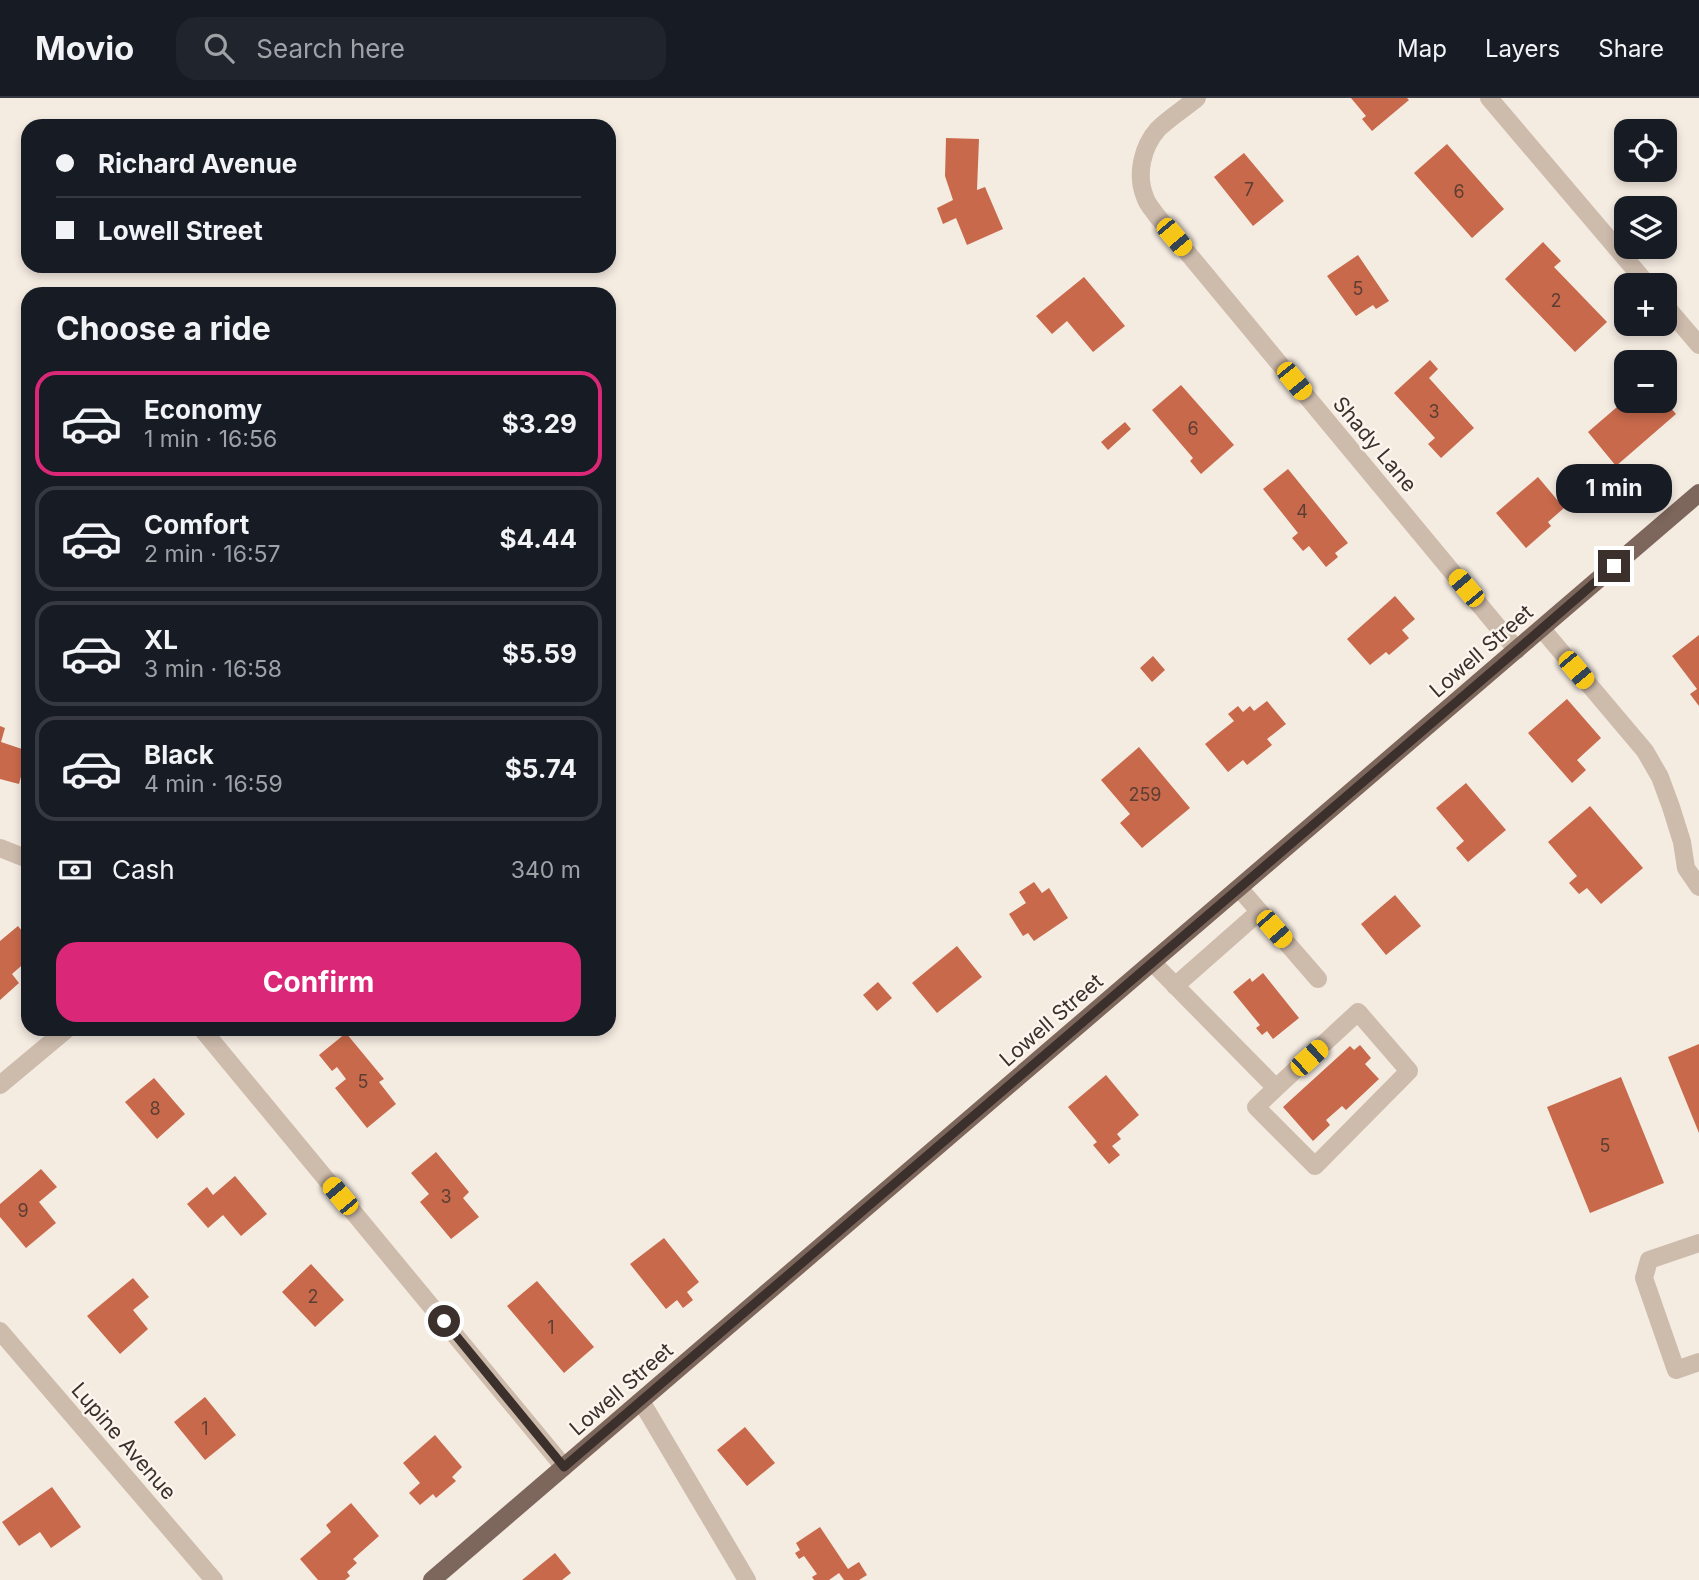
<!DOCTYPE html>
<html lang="en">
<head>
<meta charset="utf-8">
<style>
	:root { --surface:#171b24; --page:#20242c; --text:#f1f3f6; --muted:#9ea1a6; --line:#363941; --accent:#db2777 }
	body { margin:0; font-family:Inter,sans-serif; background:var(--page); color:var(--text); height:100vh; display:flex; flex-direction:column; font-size:26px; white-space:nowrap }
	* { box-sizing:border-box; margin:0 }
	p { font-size:23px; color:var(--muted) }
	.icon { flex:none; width:38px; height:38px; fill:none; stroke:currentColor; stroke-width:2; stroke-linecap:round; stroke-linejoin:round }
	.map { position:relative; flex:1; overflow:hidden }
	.side { position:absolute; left:21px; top:189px; width:595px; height:749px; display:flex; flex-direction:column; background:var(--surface); border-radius:21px; box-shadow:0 4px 10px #0003 }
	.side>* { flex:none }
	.banner { position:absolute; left:21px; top:21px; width:595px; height:154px; border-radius:21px; box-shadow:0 4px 10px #0003; display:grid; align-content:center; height:154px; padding:0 35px; background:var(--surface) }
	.tools { position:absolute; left:1614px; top:21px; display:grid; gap:14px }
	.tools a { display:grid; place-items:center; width:63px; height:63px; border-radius:14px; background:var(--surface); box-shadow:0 4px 10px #0003; font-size:35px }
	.end { position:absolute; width:32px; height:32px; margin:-16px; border:9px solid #3b302b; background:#fff; box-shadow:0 0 0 4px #fff }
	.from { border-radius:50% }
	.bubble { position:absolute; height:49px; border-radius:21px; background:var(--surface); box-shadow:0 4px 10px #0003; font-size:23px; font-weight:700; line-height:49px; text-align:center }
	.car { position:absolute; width:21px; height:42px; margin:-21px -10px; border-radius:9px; box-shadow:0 0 5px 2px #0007; background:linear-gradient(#f5c518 24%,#345 0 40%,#f5c518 0 76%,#345 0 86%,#f5c518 0) }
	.banner b { display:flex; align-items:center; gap:24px; height:66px; font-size:26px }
	.banner b+b { border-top:2px solid var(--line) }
	.banner i { width:18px; height:18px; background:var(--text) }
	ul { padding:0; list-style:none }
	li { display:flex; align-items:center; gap:21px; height:105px; margin:0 14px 10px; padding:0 21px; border:4px solid var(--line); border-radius:21px }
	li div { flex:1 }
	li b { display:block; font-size:26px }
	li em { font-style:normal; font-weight:700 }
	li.on { border-color:var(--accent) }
	li>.icon { width:63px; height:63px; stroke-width:1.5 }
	h2 { padding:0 35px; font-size:32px; line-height:84px }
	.pay { display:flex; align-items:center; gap:18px; height:77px; padding:0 35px; font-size:26px }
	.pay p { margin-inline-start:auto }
	.primary-button { display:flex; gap:14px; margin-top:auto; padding:14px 35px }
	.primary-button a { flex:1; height:80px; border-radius:21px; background:var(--accent); color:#fff; font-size:28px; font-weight:700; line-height:80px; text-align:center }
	header { display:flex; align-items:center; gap:42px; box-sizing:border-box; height:98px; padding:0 35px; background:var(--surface); border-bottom:2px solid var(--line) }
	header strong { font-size:33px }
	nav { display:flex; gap:38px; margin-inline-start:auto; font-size:24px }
	.search { width:490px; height:63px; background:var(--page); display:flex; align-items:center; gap:18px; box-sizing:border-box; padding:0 24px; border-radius:21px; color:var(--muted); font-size:26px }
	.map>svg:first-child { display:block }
</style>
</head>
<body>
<header>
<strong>Movio</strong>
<div class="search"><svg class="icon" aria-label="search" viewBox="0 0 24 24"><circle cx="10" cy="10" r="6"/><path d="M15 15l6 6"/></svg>Search here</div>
<nav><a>Map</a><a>Layers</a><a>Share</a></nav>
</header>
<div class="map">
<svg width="1699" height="1482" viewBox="0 0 1699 1482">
	<rect width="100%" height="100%" fill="#f4ebe1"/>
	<path fill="#c8694b" d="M1351 0H1407L1409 2 1372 33 1362 21 1366 18Z
		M946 40 979 41 977 92 985 89 1003 131 967 147 956 120 943 126 937 110 953 102 945 78Z
		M1447 46 1504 111 1472 140 1414 75Z
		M1244 55 1284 103 1253 128 1214 79Z
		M1543 144 1561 163 1554 169 1607 224 1575 254 1505 181Z
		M1358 157 1389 203 1376 211 1373 207 1356 218 1327 178Z
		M1084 179 1125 228 1093 254 1067 223 1052 236 1036 218Z
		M1430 262 1438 271 1429 280 1474 330 1441 360 1428 346 1435 340 1394 295Z
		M1181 287 1234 347 1201 376 1190 363 1193 360 1152 312Z
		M1624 303H1665L1676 316 1616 368 1588 334Z
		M1125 324 1131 331 1108 352 1101 344Z
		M1288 371 1348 445 1335 455 1338 459 1326 469 1309 448 1303 453 1292 440 1298 435 1263 391Z
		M1538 379 1564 410 1548 424 1551 428 1526 450 1496 415Z
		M1395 498 1415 521 1402 532 1409 540 1389 557 1386 554 1370 567 1347 541Z
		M1699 537V608L1690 596 1697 591 1672 558Z
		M1153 558 1165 572 1152 584 1140 570Z
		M1567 601 1601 640 1577 662 1586 672 1572 685 1528 635Z
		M1267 603 1286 626 1267 641 1272 647 1247 667 1243 662 1228 674 1205 646 1234 623 1228 616 1238 608 1243 614 1250 608 1254 613Z
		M0 628 5 630 1 644 28 653 19 686 0 681Z
		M1139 649 1190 710 1142 750 1120 725 1130 716 1101 682Z
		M1466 685 1506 732 1468 764 1456 750 1464 743 1436 710Z
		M1590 708 1643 770 1601 806 1587 790 1579 796 1569 785 1577 778 1548 744Z
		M1034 784 1042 795 1049 790 1068 820 1034 843 1028 835 1023 838 1009 816 1026 805 1019 794Z
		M1395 797 1421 828 1386 857 1361 826Z
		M18 828 28 840V862L12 876 19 885 0 902V843Z
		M957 848 982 879 937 915 912 885Z
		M1263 875 1299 920 1273 941 1267 933 1262 937 1256 930 1260 927 1233 894 1250 880 1252 884Z
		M878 884 892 900 877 913 863 897Z
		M346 935 384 981 379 984 396 1006 367 1030 335 990 346 981 337 969 332 973 319 957Z
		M1699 946V1035L1668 959Z
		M1360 947 1371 960 1365 966 1379 981 1346 1012 1342 1008 1326 1022 1330 1027 1313 1043 1283 1009 1350 948 1354 952Z
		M1106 977 1139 1017 1117 1036 1121 1041 1112 1048 1120 1057 1109 1066 1093 1047 1097 1044 1068 1009Z
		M1621 979 1664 1085 1590 1115 1547 1009Z
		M154 980 185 1016 157 1041 125 1004Z
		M436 1054 469 1094 463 1100 479 1119 451 1141 420 1104 429 1096 411 1075Z
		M41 1071 57 1089 39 1104 56 1125 26 1150 0 1119V1106Z
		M235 1078 267 1116 241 1138 223 1117 208 1130 187 1106 207 1089 213 1097Z
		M664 1140 699 1184 687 1194 693 1202 683 1210 677 1202 666 1211 630 1166Z
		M311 1166 344 1202 315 1229 282 1194Z
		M133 1180 149 1199 133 1212 148 1231 120 1256 87 1218Z
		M537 1183 594 1249 564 1275 507 1208Z
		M205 1299 236 1337 205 1362 174 1324Z
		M745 1329 775 1365 747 1388 717 1352Z
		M435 1337 462 1369 452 1379 456 1383 436 1400 433 1396 420 1407 409 1395 420 1385 403 1365Z
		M52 1389 81 1429 51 1450 40 1434 19 1448 2 1424Z
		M351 1405 379 1438 353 1461 357 1465 347 1474 350 1478 345 1482H318L300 1461 331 1434 326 1427Z
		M820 1429 848 1471 859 1464 867 1477 859 1482H844L839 1475 829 1482H814L812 1479 817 1476 804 1458 799 1461 795 1455 800 1452 796 1445Z
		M555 1455 571 1475 562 1482H522Z"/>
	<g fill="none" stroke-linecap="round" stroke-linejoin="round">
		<path stroke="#cdbbac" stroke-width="18" d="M1197 0C1185 10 1169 20 1158 31 1142 49 1136 77 1145 99 1147 106 1153 112 1157 118L1517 552
			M1489 0 1648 187
			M1664 206 1699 247
			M1542 531 1645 653 1660 679 1671 709 1682 744 1686 770 1699 789
			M0 750 28 761
			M1239 790 1318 881
			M1153 865 1276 990 1358 914 1409 973 1315 1068 1256 1009 1276 990
			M1175 888 1259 814
			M202 931 564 1369
			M0 987 67 931
			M1699 1145 1649 1162 1644 1180 1676 1272 1699 1264
			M0 1233 214 1482
			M641 1303 747 1482"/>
		<path stroke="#7d675c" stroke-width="18" d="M432 1482 1699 395"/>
	</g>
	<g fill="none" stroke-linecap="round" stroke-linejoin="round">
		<path stroke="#3b302b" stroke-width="9" d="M444 1223 564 1369 1517 552 1614 468"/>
	</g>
	<g text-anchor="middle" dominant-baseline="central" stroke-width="5" stroke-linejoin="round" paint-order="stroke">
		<g font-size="18" fill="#5e3e33">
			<text x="1249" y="91">7</text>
			<text x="1459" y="93">6</text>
			<text x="1358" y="190">5</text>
			<text x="1556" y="202">2</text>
			<text x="1434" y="313">3</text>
			<text x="1193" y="330">6</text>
			<text x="1302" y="413">4</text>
			<text x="1145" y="696">259</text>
			<text x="363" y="983">5</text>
			<text x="155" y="1010">8</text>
			<text x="1605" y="1047">5</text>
			<text x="446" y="1098">3</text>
			<text x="23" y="1112">9</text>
			<text x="313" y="1198">2</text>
			<text x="551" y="1229">1</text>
			<text x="205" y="1330">1</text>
		</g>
		<g font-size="21" fill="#3b302b" stroke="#fbf5ee">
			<text transform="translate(1375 346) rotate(50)">Shady Lane</text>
			<text transform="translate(1481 553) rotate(-41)">Lowell Street</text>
			<text transform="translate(1051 922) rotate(-41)">Lowell Street</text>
			<text transform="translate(621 1291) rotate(-41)">Lowell Street</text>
			<text transform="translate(124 1343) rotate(49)">Lupine Avenue</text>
		</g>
	</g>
</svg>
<div class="tools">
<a><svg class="icon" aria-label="locate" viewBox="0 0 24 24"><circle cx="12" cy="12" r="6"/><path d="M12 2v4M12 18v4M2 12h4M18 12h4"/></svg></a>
<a><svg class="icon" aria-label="layers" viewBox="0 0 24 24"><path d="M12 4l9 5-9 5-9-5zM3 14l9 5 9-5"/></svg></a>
<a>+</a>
<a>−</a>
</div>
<i class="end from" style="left:444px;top:1223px"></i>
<i class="end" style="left:1614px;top:468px"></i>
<div class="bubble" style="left:1556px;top:366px;width:116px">1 min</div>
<i class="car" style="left:1174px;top:139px;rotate:140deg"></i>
<i class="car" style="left:1294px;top:283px;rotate:141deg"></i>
<i class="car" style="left:1466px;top:490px;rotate:320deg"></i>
<i class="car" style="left:1576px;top:572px;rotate:140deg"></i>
<i class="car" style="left:1274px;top:831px;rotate:139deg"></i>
<i class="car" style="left:1309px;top:960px;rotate:48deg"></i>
<i class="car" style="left:340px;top:1098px;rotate:320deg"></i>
<div class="banner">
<b><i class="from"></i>Richard Avenue</b>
<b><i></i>Lowell Street</b>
</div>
<section class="side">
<h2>Choose a ride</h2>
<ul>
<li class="on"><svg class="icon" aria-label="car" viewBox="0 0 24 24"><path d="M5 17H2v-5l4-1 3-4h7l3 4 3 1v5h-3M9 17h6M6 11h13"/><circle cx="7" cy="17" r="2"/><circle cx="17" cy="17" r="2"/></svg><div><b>Economy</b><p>1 min · 16:56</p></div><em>$3.29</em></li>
<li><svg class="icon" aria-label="car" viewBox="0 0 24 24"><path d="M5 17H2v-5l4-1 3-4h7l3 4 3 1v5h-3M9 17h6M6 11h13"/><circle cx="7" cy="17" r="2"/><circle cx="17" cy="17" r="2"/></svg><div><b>Comfort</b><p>2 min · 16:57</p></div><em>$4.44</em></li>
<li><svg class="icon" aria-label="car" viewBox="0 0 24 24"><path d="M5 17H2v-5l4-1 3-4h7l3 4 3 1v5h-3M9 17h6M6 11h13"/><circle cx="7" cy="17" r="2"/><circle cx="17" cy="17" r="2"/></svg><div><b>XL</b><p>3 min · 16:58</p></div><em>$5.59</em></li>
<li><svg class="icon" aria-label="car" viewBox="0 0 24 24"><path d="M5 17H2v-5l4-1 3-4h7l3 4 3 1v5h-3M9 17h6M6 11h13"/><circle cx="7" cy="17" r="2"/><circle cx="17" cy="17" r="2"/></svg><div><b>Black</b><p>4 min · 16:59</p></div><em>$5.74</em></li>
</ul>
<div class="pay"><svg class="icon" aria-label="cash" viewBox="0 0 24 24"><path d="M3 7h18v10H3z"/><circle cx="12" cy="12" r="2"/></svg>Cash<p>340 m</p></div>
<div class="primary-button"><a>Confirm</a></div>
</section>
</div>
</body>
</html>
